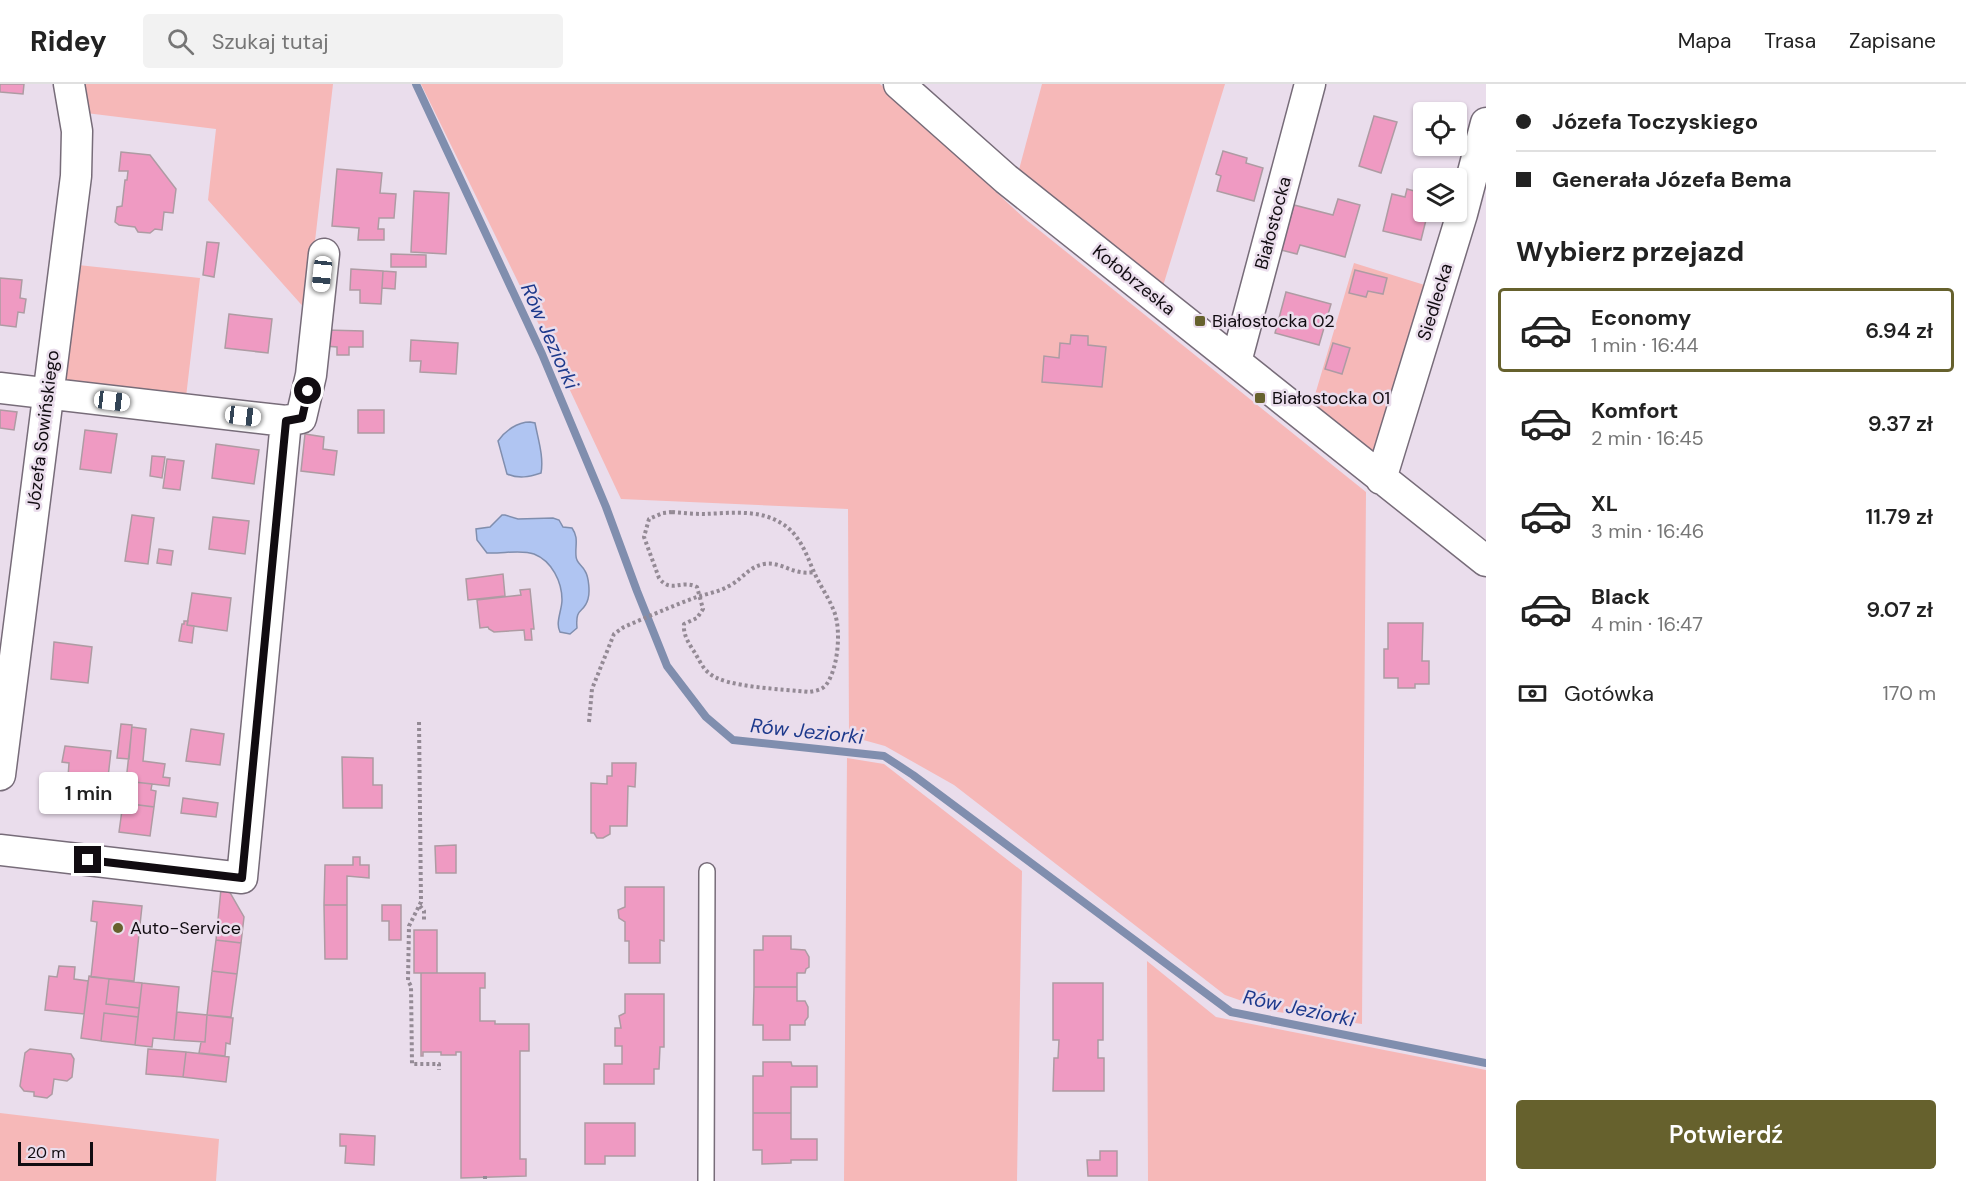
<!DOCTYPE html>
<html lang="pl">
<head>
<meta charset="utf-8">
<style>
	:root { --surface:#fff; --page:#f2f2f2; --text:#222; --muted:#767676; --line:#e0e0e0; --accent:#66612d }
	body { margin:0; font-family:"DM Sans",sans-serif; background:var(--page); color:var(--text); height:100vh; display:flex; flex-direction:column; font-size:22px; white-space:nowrap }
	* { box-sizing:border-box; margin:0 }
	p { font-size:20px; color:var(--muted) }
	.icon { flex:none; width:33px; height:33px; fill:none; stroke:currentColor; stroke-width:2; stroke-linecap:round; stroke-linejoin:round }
	.map { position:relative; flex:1; overflow:hidden }
	.side { display:flex; flex-direction:column; background:var(--surface); width:480px }
	.side>* { flex:none }
	.banner { display:grid; align-content:center; height:132px; padding:0 30px; background:var(--surface) }
	.fabs { position:absolute; left:1413px; top:18px; display:grid; gap:12px }
	.fabs a { display:grid; place-items:center; width:54px; height:54px; border-radius:6px; background:var(--surface); box-shadow:0 2px 4px #0004; font-size:30px }
	.scale { position:absolute; left:18px; bottom:15px; width:75px; box-sizing:border-box; padding-left:6px; border:3px solid #110c11; border-top:0; font-size:16px; line-height:21px; white-space:nowrap; color:#110c11; -webkit-text-stroke:4px #eaddec; paint-order:stroke }
	.end { position:absolute; width:27px; height:27px; margin:-14px; border:8px solid #110c11; background:#fff; box-shadow:0 0 0 3px #fff }
	.from { border-radius:50% }
	.bubble { position:absolute; height:42px; border-radius:6px; background:var(--surface); box-shadow:0 2px 4px #0004; font-size:20px; font-weight:600; line-height:42px; text-align:center }
	.car { position:absolute; width:18px; height:36px; margin:-18px -9px; border-radius:8px; box-shadow:0 0 4px 2px #0007; background:linear-gradient(#fff 24%,#345 0 40%,#fff 0 76%,#345 0 86%,#fff 0) }
	.banner b { display:flex; align-items:center; gap:21px; height:57px; font-size:22px }
	.banner b+b { border-top:2px solid var(--line) }
	.banner i { width:15px; height:15px; background:var(--text) }
	ul { padding:0; list-style:none }
	li { display:flex; align-items:center; gap:18px; height:84px; margin:0 12px 9px; padding:0 18px; border:3px solid transparent; border-radius:6px }
	li div { flex:1 }
	li b { display:block; font-size:22px }
	li em { font-style:normal; font-weight:600 }
	li.selected { border-color:var(--accent) }
	li>.icon { width:54px; height:54px; stroke-width:1.5 }
	h2 { padding:0 30px; font-size:27px; line-height:72px }
	.pay { display:flex; align-items:center; gap:15px; height:66px; padding:0 30px; font-size:22px }
	.pay p { margin-inline-start:auto }
	.primary-button { display:flex; gap:12px; margin-top:auto; padding:12px 30px }
	.primary-button a { flex:1; height:69px; border-radius:6px; background:var(--accent); color:#fff; font-size:24px; font-weight:600; line-height:69px; text-align:center }
	header { display:flex; align-items:center; gap:36px; box-sizing:border-box; height:84px; padding:0 30px; background:var(--surface); border-bottom:2px solid var(--line) }
	header strong { font-size:28px }
	nav { display:flex; gap:33px; margin-inline-start:auto; font-size:21px }
	.search { width:420px; height:54px; background:var(--page); display:flex; align-items:center; gap:15px; box-sizing:border-box; padding:0 21px; border-radius:6px; color:var(--muted); font-size:22px }
	main { display:flex; flex:1; min-height:0 }
	.map>svg:first-child { display:block }
</style>
</head>
<body>
<header>
<strong>Ridey</strong>
<div class="search"><svg class="icon" aria-label="search" viewBox="0 0 24 24"><circle cx="10" cy="10" r="6"/><path d="M15 15l6 6"/></svg>Szukaj tutaj</div>
<nav><a>Mapa</a><a>Trasa</a><a>Zapisane</a></nav>
</header>
<main>
<div class="map">
<svg width="1486" height="1097" viewBox="0 0 1486 1097">
	<rect width="100%" height="100%" fill="#eaddec"/>
	<path fill="#f6b8b8" d="M79 0H333L307 227 208 116 216 45 86 29Z
		M421 0H880L1024 134 1366 408 1362 940 1271 927 1225 911 954 701 885 662 849 652 848 425 621 415 545 253Z
		M1042 0H1225L1163 202 1017 93Z
		M1354 179 1431 203 1378 373 1312 321Z
		M78 181 200 194 186 313 71 300 63 293Z
		M847 674 884 680 1022 787 1017 1097H844Z
		M1147 877 1216 933 1486 986V1097H1148Z
		M0 1029 219 1055 216 1097H0Z"/>
	<path fill="#b0c5f2" stroke="#808eae" stroke-width="1.5" d="M530 338 535 339C538 355 544 373 541 389 529 393 519 395 507 390L498 357C505 347 517 338 530 338Z
		M502 431H505L518 435 553 434 559 436 563 443 572 444C579 454 575 461 576 472 576 479 582 481 585 487 589 493 590 509 588 515 584 530 575 522 577 544L570 550 560 548C555 539 562 526 562 516 562 498 552 477 534 470 521 465 502 470 487 469L477 456 476 445 490 443Z"/>
	<g fill="none" stroke-linecap="round" stroke-linejoin="round">
		<path stroke="#808eae" stroke-width="8" d="M416 0 542 270 606 423 637 507 667 582 706 633 733 656 884 672 913 691 1231 928 1486 979"/>
	</g>
	<path fill="#ef9ac2" stroke="#ae9ba3" stroke-width="1.5" d="M0 0H24L23 10 0 8Z
		M1374 32 1397 38 1381 89 1359 82Z
		M1223 67 1247 74 1246 79 1263 84 1254 117 1217 107 1221 92 1216 90Z
		M121 68 150 71 176 105 173 129 164 128 162 146 155 145 150 149 138 148 135 143 119 141 115 138 117 123 122 122 125 96H127L128 87H119Z
		M337 85 382 89 380 109 396 110 394 134H379L378 145H384V156H358L359 144 332 142Z
		M1407 105 1418 108 1416 116 1424 118V128H1428L1421 156 1383 147 1392 110 1405 113Z
		M414 107 449 109 446 170 411 168Z
		M1338 115 1360 121 1345 173 1300 161 1297 170 1281 166 1294 121 1333 131Z
		M207 158 219 159 214 193 203 191Z
		M391 170 426 171V183H391Z
		M351 185 383 187 381 220 360 219V206H350Z
		M1355 186 1387 194 1383 210 1368 207 1366 213 1349 209Z
		M383 187 396 188 395 205 382 204Z
		M0 194 22 196 20 214 26 215 24 229 18 228 16 243 0 241Z
		M1286 208 1331 220 1319 261 1275 249Z
		M229 230 272 235 268 269 225 264Z
		M326 246 363 247V263H349V271H337V263L325 262Z
		M1071 251 1088 252V261L1106 263 1102 303 1042 298 1044 272 1059 274 1060 259 1070 260Z
		M411 256 458 259 456 290 420 288 421 277H410Z
		M1333 259 1350 264 1342 290 1325 285Z
		M0 326 17 328 14 346 0 344Z
		M358 326H384V349H358Z
		M85 346 117 350 111 389 80 385Z
		M305 350 324 353 323 365 337 367 334 391 301 387Z
		M216 360 259 366 254 400 212 394Z
		M152 372 165 373 162 394 150 392Z
		M167 375 184 377 180 406 163 404Z
		M132 431 154 434 148 480 125 477Z
		M213 433 249 437 245 470 209 465Z
		M159 465 173 467 171 481 157 479Z
		M503 490 505 512 468 516 466 495Z
		M530 505 534 545H531L532 556H525L524 546 494 548 489 545 488 543 480 544 477 516 521 511 520 506Z
		M192 509 231 514 227 547 187 541Z
		M184 537H188L187 541 194 542 192 559 179 557 182 540H184Z
		M1388 539H1423L1422 577H1429V600H1415V604H1398V594H1384V565H1388Z
		M54 558 92 563 88 599 51 595Z
		M121 640 132 641 129 675 117 674Z
		M132 643 146 645 143 677 165 680 163 693 170 694 169 702 126 697Z
		M191 645 224 650 220 681 186 677Z
		M65 662 111 667 107 702 95 701 93 713 59 709 61 692 68 693 69 679 62 678Z
		M342 673 373 674V701H382V724H343Z
		M612 679H636L635 703 628 702 627 742H610V750L603 754H597L594 749H591V699L607 700V692H612Z
		M125 697 152 700 151 706 156 707 154 723 123 719Z
		M183 714 218 719 216 733 181 729Z
		M123 719 154 723 150 752 119 748Z
		M456 761V789H436L435 762Z
		M353 773H360V781H369V794L347 792V821H324L325 781H353Z
		M625 803H664V857L660 856V879H629V857H625V838L619 834 618 826 625 823Z
		M221 805 229 807 244 833 241 859 216 856Z
		M93 817 142 822 134 897 91 893 97 838 91 837Z
		M324 821H347V875H325Z
		M382 821H401V856H389V837H382Z
		M414 846H437V889H414Z
		M763 852H791V865L805 866 809 873V883L806 885 805 889H797V903H754V866H763Z
		M216 856 241 859 237 890 212 887Z
		M59 882 75 883 74 895 88 897 84 930 45 926 49 892 57 893Z
		M212 887 237 890 231 933 207 931Z
		M421 889H485V904H480V937H495V940H529V967H520V1075H526V1092L461 1094V968H456V971H441V968H423V972H421Z
		M89 892 109 895 106 920 139 924 138 933 104 929 101 957 81 954Z
		M109 895 142 899 139 924 106 920Z
		M142 899 179 903 174 956 153 954 152 963 135 961Z
		M1053 899H1103V956H1098V974H1104V1007H1053L1054 974H1058L1059 956H1053Z
		M754 903H797V917H805L808 923V933L805 937V941H790V956H763V941H753Z
		M625 910H664V963H660L659 985H654V1000H604V980H622V962H615V944H621L619 932 625 929Z
		M177 928 207 931 205 958 174 956Z
		M104 929 138 933 135 961 101 957Z
		M207 931 233 934 230 960 226 959 225 972 199 969 201 958H205Z
		M30 965 71 970 74 975 72 993 67 997 54 995 52 1010 47 1014 34 1012V1008L24 1007 20 1002 25 969Z
		M148 965 186 968 183 993 146 990Z
		M186 968 229 973 226 998 183 993Z
		M763 978H791L792 982H817V1003H791V1029H753V992H763Z
		M753 1029H791V1055H817V1076H791V1079L762 1080V1066H753Z
		M585 1039H635V1072H605V1080H585Z
		M340 1050 375 1052 374 1081 345 1079 346 1062H340Z
		M1100 1067H1117V1092H1088L1087 1076H1100Z"/>
	<g fill="none" stroke-linecap="round" stroke-linejoin="round">
		<g stroke="#776c79" stroke-width="18">
			<path id="lane" d="M706 1097 707 787"/>
		</g>
		<g stroke="#776c79" stroke-width="33">
			<path id="street" d="M899 0 1006 95 1486 477
				M1236 278 1310 0
				M0 304 286 337
				M1381 395 1462 130 1486 39
				M0 691 76 92 77 47 69 0
				M0 766 242 794 286 337 301 334 311 291 324 170"/>
		</g>
		<path stroke="#948a95" stroke-width="4" stroke-dasharray="3 3" stroke-linecap="butt" d="M672 428C683 429 694 430 705 430 729 429 759 425 781 439 800 450 806 470 814 488 820 502 830 515 835 530 841 548 838 585 826 601 822 606 815 607 809 608 786 605 725 604 709 589 702 584 698 573 693 566 688 558 683 550 684 540L697 534 703 525 697 503C681 495 671 510 659 494L644 453 649 435 663 429Z
			M419 638 421 818 409 842 408 897 411 902 412 980H439V986
			M589 638 592 605 614 550 624 543C647 533 670 523 694 514 705 510 719 508 729 502 743 495 748 483 764 480 782 477 793 492 814 488
			M420 822 424 827V836
			M485 1092V1097"/>
		<use href="#lane" stroke="#fff" stroke-width="15"/>
		<use href="#street" stroke="#fff" stroke-width="30"/>
	</g>
	<g fill="none" stroke-linecap="round" stroke-linejoin="round">
		<path stroke="#110c11" stroke-width="8" d="M88 776 242 794 286 337 302 334 308 307"/>
	</g>
	<g fill="#66612d" stroke="#eaddec" stroke-width="2">
		<rect x="1194" y="231" width="12" height="12" rx="3"/>
		<rect x="1254" y="308" width="12" height="12" rx="3"/>
		<circle cx="118" cy="844" r="6"/>
	</g>
	<g text-anchor="middle" dominant-baseline="central" stroke-width="5" stroke-linejoin="round" paint-order="stroke">
		<g font-size="18" fill="#110c11" stroke="#eaddec">
			<text transform="translate(1273 139) rotate(-75)">Białostocka</text>
			<text transform="translate(1134 196) rotate(39)">Kołobrzeska</text>
			<text transform="translate(1435 218) rotate(-73)">Siedlecka</text>
			<text transform="translate(43 346) rotate(-83)">Józefa Sowińskiego</text>
		</g>
		<g font-size="18" fill="#110c11" stroke="#eaddec" text-anchor="start">
			<text x="1212" y="237">Białostocka 02</text>
			<text x="1272" y="314">Białostocka 01</text>
			<text x="130" y="844">Auto-Service</text>
		</g>
		<g font-size="20" font-style="italic" fill="#1d398c" stroke="#eaddec">
			<text transform="translate(550 252) rotate(66)">Rów Jeziorki</text>
			<text transform="translate(807 647) rotate(6)">Rów Jeziorki</text>
			<text transform="translate(1299 924) rotate(12)">Rów Jeziorki</text>
		</g>
	</g>
</svg>
<div class="fabs">
<a><svg class="icon" aria-label="locate" viewBox="0 0 24 24"><circle cx="12" cy="12" r="6"/><path d="M12 2v4M12 18v4M2 12h4M18 12h4"/></svg></a>
<a><svg class="icon" aria-label="layers" viewBox="0 0 24 24"><path d="M12 4l9 5-9 5-9-5zM3 14l9 5 9-5"/></svg></a>
</div>
<div class="scale">20 m</div>
<i class="end from" style="left:308px;top:307px"></i>
<i class="end" style="left:88px;top:776px"></i>
<div class="bubble" style="left:39px;top:688px;width:99px">1 min</div>
<i class="car" style="left:322px;top:190px;rotate:186deg"></i>
<i class="car" style="left:112px;top:317px;rotate:97deg"></i>
<i class="car" style="left:243px;top:332px;rotate:97deg"></i>
</div>
<section class="side">
<div class="banner">
<b><i class="from"></i>Józefa Toczyskiego</b>
<b><i></i>Generała Józefa Bema</b>
</div>
<h2>Wybierz przejazd</h2>
<ul>
<li class="selected"><svg class="icon" aria-label="car" viewBox="0 0 24 24"><path d="M5 17H2v-5l4-1 3-4h7l3 4 3 1v5h-3M9 17h6M6 11h13"/><circle cx="7" cy="17" r="2"/><circle cx="17" cy="17" r="2"/></svg><div><b>Economy</b><p>1 min · 16:44</p></div><em>6.94 zł</em></li>
<li><svg class="icon" aria-label="car" viewBox="0 0 24 24"><path d="M5 17H2v-5l4-1 3-4h7l3 4 3 1v5h-3M9 17h6M6 11h13"/><circle cx="7" cy="17" r="2"/><circle cx="17" cy="17" r="2"/></svg><div><b>Komfort</b><p>2 min · 16:45</p></div><em>9.37 zł</em></li>
<li><svg class="icon" aria-label="car" viewBox="0 0 24 24"><path d="M5 17H2v-5l4-1 3-4h7l3 4 3 1v5h-3M9 17h6M6 11h13"/><circle cx="7" cy="17" r="2"/><circle cx="17" cy="17" r="2"/></svg><div><b>XL</b><p>3 min · 16:46</p></div><em>11.79 zł</em></li>
<li><svg class="icon" aria-label="car" viewBox="0 0 24 24"><path d="M5 17H2v-5l4-1 3-4h7l3 4 3 1v5h-3M9 17h6M6 11h13"/><circle cx="7" cy="17" r="2"/><circle cx="17" cy="17" r="2"/></svg><div><b>Black</b><p>4 min · 16:47</p></div><em>9.07 zł</em></li>
</ul>
<div class="pay"><svg class="icon" aria-label="cash" viewBox="0 0 24 24"><path d="M3 7h18v10H3z"/><circle cx="12" cy="12" r="2"/></svg>Gotówka<p>170 m</p></div>
<div class="primary-button"><a>Potwierdź</a></div>
</section>
</main>
</body>
</html>
